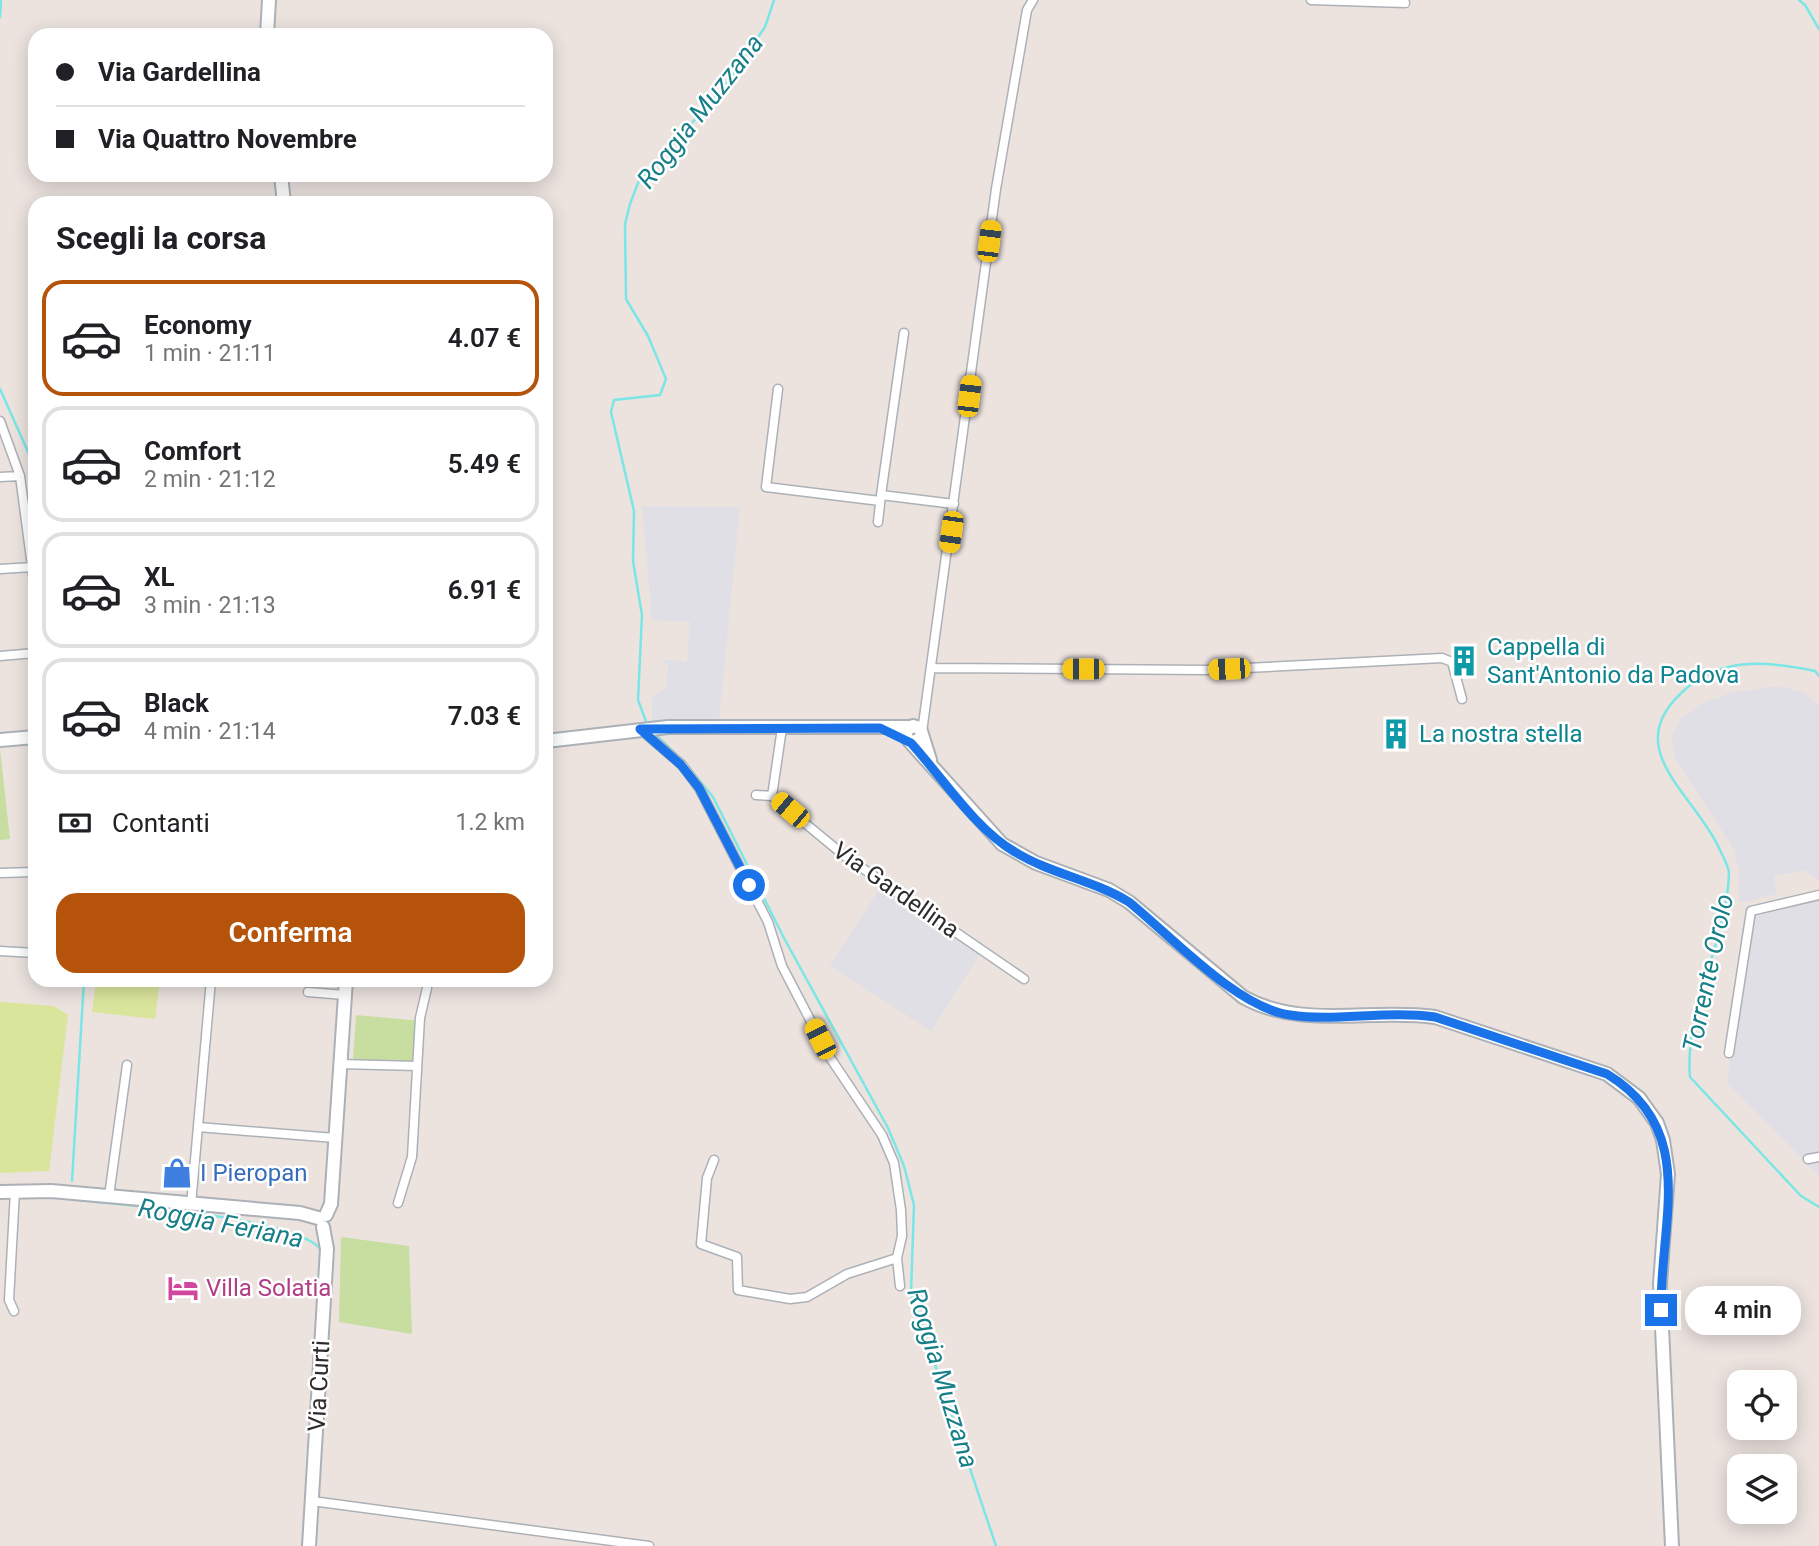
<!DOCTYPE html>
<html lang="it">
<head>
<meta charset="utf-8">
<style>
	:root { --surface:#fff; --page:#f6f6f6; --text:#202124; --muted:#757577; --line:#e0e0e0; --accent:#b45309 }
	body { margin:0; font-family:Roboto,sans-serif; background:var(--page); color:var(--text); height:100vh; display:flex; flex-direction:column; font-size:26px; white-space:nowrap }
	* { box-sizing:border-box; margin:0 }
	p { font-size:23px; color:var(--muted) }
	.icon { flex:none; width:38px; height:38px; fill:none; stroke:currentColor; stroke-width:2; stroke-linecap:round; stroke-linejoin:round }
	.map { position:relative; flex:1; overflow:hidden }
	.details { position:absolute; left:28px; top:196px; width:525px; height:791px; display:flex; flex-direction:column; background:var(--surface); border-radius:21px; box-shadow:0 4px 18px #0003 }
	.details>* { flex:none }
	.top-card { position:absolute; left:28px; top:28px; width:525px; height:154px; border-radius:21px; box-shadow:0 4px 18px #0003; display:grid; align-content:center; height:154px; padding:0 28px; background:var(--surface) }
	.buttons { position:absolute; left:1727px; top:1370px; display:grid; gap:14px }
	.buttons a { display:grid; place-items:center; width:70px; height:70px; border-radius:14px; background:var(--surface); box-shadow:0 4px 18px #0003; font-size:35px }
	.end { position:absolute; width:32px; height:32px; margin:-16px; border:9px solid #1a73e8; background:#fff; box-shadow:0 0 0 4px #fff }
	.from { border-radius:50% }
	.bubble { position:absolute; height:49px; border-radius:21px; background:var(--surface); box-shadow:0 4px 18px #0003; font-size:23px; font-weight:600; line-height:49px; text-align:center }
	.car { position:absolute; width:21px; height:42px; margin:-21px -10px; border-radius:9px; box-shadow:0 0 5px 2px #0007; background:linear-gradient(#f5c518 24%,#345 0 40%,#f5c518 0 76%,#345 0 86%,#f5c518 0) }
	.top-card b { display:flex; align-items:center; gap:24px; height:66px; font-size:26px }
	.top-card b+b { border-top:2px solid var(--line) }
	.top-card i { width:18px; height:18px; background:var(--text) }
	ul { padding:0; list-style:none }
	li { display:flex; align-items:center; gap:21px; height:116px; margin:0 14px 10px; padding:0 14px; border:4px solid var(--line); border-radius:21px }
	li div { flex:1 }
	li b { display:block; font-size:26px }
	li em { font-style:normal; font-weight:600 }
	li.active { border-color:var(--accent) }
	li>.icon { width:63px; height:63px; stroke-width:1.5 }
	h2 { padding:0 28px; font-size:32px; line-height:84px }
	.pay { display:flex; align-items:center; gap:18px; height:77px; padding:0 28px; font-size:26px }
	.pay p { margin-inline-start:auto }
	.action { display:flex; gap:14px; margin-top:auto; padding:14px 28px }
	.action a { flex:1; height:80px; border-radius:21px; background:var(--accent); color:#fff; font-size:28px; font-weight:600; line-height:80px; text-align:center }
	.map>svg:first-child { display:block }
</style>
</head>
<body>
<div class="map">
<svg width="1819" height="1546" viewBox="0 0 1819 1546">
	<rect width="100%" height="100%" fill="#ece3df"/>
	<path fill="#dfdfe5" d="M642 506 740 507 719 722 652 723V698L667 686 668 664 664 663 665 659 687 662 690 622 652 620Z
		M1778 686 1805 693 1819 706V881L1804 870 1774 876 1777 894 1739 903V869L1733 848 1675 758 1672 736 1681 718 1705 702 1733 692Z
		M881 886 980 954 931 1031 830 966Z
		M1819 893V1176L1727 1083 1750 908Z"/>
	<path fill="#c7dea0" d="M0 749 10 839 0 840Z
		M356 1015 422 1021 416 1065 353 1060Z
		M341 1237 409 1246 412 1334 339 1322Z"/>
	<path fill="#dae59c" d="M96 980H160L155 1019 92 1012Z
		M0 1002 54 1006 68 1015 49 1171 0 1173Z"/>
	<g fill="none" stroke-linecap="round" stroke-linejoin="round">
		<path stroke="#7ae6e5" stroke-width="2.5" d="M1799 0 1805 5 1819 29
			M0 17 1 0
			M0 389 29 454 35 483
			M1819 676 1815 671C1771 662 1725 656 1688 687 1615 747 1694 792 1720 850 1723 857 1729 866 1729 874 1726 943 1684 1011 1690 1077L1801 1196 1819 1207
			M647 724 638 700 642 615 633 561 634 511 611 412 614 400 660 395 666 379 648 336 626 299 625 224 630 204 638 183 726 85 765 27 774 0
			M653 732 685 763 713 797 784 938 888 1128 904 1166 914 1205 911 1293 996 1546
			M72 1181 84 980
			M71 1199C116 1205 299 1217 321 1250"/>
		<g stroke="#acb1b7" stroke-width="11">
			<path id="street" d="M1311 0 1405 3
				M778 389 766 487 880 501
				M0 421 20 476 35 589
				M0 477 20 476
				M881 495 904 333
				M878 522 881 495 954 504
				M0 569 33 567
				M0 656 35 653
				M933 668 1206 670 1442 658 1452 662 1462 699
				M640 729 682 765 699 788 768 922 782 966 829 1056 882 1135 894 1163 901 1210 902 1236 897 1258 900 1286
				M922 732 996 189 1027 10 1033 0
				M33 737 35 755
				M756 795 772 796 782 728
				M772 796 846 857 1024 979
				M0 873 35 872
				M0 951 35 953
				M308 992 345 995
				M1729 1053 1751 911 1819 895
				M339 1064 417 1066
				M198 1127 335 1138
				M1808 1159 1819 1157
				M714 1160 707 1178 701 1244 737 1257 738 1290 790 1299 807 1297 847 1274 897 1258
				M109 1196 127 1065
				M398 1203 412 1157 420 1018 427 988
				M191 1205 211 980
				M14 1311 9 1300 15 1191
				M312 1501 649 1546"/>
		</g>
		<g stroke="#acb1b7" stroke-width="16">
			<path id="secondary" d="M267 35 269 0
				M281 175 284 203
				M922 738 911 743 906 737V730L913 726 920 728 930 760
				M0 740 35 737
				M546 741 668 727H910
				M911 743 1002 844 1036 863 1109 890 1129 902 1243 997C1302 1030 1370 1008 1435 1017L1607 1074 1639 1098 1657 1123 1663 1140 1668 1174 1660 1284 1672 1546
				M0 1192 51 1191 300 1213 318 1218
				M326 1215 331 1204 346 980
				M309 1546 327 1249 323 1227"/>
		</g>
		<use href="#street" stroke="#fff" stroke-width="8"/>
		<use href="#secondary" stroke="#fff" stroke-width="12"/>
	</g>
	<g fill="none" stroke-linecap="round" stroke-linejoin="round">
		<path stroke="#1a73e8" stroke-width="9" d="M749 885 699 788 681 765 640 729 880 728 911 743C942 777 975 829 1015 852 1051 874 1093 880 1129 902 1171 936 1237 1008 1290 1015 1335 1022 1386 1010 1435 1017L1607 1074C1699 1130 1660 1221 1661 1310"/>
	</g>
	<defs>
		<g id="building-bare" transform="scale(2.415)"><path d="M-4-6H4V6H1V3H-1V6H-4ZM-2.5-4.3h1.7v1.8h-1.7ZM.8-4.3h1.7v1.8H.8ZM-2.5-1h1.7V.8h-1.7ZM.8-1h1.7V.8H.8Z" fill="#0f9aa8" stroke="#fff" stroke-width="2.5" paint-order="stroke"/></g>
		<g id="shop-bare" transform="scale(2.415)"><path d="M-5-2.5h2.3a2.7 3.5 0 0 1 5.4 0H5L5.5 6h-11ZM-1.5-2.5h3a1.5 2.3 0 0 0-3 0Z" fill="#3f7fe0" stroke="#fff" stroke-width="2.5" paint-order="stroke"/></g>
		<g id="hotel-bare" transform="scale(2.415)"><path d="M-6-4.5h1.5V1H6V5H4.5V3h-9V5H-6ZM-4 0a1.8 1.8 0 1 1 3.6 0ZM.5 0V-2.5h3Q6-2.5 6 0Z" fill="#d1479c" stroke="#fff" stroke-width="2.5" paint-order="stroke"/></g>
	</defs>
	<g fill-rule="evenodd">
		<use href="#building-bare" x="1464" y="661"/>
		<use href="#building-bare" x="1396" y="734"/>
		<use href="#shop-bare" x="177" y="1173"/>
		<use href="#hotel-bare" x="183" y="1288"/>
	</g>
	<g text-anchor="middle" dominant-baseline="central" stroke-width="5" stroke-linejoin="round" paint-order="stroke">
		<g font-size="24" fill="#0d838f" stroke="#fff" text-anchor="start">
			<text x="1487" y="647">Cappella di<tspan x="1487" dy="28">Sant'Antonio da Padova</tspan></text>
			<text x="1419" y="734">La nostra stella</text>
		</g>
		<g font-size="24" fill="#2c2c2c" stroke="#fff">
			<text transform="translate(896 890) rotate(35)">Via Gardellina</text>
			<text transform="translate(319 1386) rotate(-87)">Via Curti</text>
		</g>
		<g font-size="24" fill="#366cbe" stroke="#fff" text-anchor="start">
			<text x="200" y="1173">I Pieropan</text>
		</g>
		<g font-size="24" fill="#b23c85" stroke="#fff" text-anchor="start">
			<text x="206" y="1288">Villa Solatia</text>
		</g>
		<g font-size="26" font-style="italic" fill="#167f87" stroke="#fff">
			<text transform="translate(700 111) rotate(-52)">Roggia Muzzana</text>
			<text transform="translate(1708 973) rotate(-78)">Torrente Orolo</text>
			<text transform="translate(221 1223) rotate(11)">Roggia Feriana</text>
			<text transform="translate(943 1378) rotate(73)">Roggia Muzzana</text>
		</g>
	</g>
</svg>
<div class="buttons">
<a><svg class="icon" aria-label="locate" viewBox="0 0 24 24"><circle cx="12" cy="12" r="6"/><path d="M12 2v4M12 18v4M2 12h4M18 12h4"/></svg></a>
<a><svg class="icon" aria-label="layers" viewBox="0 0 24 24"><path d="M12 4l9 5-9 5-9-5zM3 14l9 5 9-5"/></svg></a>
</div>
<i class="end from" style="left:749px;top:885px"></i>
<i class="end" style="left:1661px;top:1310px"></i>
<div class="bubble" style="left:1685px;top:1286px;width:116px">4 min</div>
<i class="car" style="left:989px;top:241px;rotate:7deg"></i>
<i class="car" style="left:969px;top:396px;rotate:7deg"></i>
<i class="car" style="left:951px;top:532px;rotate:188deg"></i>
<i class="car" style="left:1083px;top:669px;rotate:270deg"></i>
<i class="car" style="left:1229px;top:669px;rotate:268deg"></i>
<i class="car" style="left:790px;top:810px;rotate:310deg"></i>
<i class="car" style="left:820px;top:1039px;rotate:333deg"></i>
<div class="top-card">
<b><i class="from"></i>Via Gardellina</b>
<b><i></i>Via Quattro Novembre</b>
</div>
<section class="details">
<h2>Scegli la corsa</h2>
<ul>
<li class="active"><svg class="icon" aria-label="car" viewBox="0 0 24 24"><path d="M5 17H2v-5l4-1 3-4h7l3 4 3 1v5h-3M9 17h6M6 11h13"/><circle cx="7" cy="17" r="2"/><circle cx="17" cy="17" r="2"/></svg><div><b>Economy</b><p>1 min · 21:11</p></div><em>4.07 €</em></li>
<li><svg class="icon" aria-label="car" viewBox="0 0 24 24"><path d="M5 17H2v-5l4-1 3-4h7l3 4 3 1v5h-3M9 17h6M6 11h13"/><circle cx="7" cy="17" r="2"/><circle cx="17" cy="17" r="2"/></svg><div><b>Comfort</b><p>2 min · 21:12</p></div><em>5.49 €</em></li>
<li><svg class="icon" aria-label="car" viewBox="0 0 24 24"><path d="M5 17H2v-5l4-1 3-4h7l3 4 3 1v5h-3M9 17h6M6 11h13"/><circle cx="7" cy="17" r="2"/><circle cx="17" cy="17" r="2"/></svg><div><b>XL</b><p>3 min · 21:13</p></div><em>6.91 €</em></li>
<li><svg class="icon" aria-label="car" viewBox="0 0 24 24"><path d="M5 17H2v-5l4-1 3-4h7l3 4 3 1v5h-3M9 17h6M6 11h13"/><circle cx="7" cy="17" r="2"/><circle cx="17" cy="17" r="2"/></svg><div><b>Black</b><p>4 min · 21:14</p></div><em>7.03 €</em></li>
</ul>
<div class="pay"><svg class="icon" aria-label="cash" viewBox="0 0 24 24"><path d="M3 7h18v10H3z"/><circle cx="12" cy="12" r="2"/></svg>Contanti<p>1.2 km</p></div>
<div class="action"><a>Conferma</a></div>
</section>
</div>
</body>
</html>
